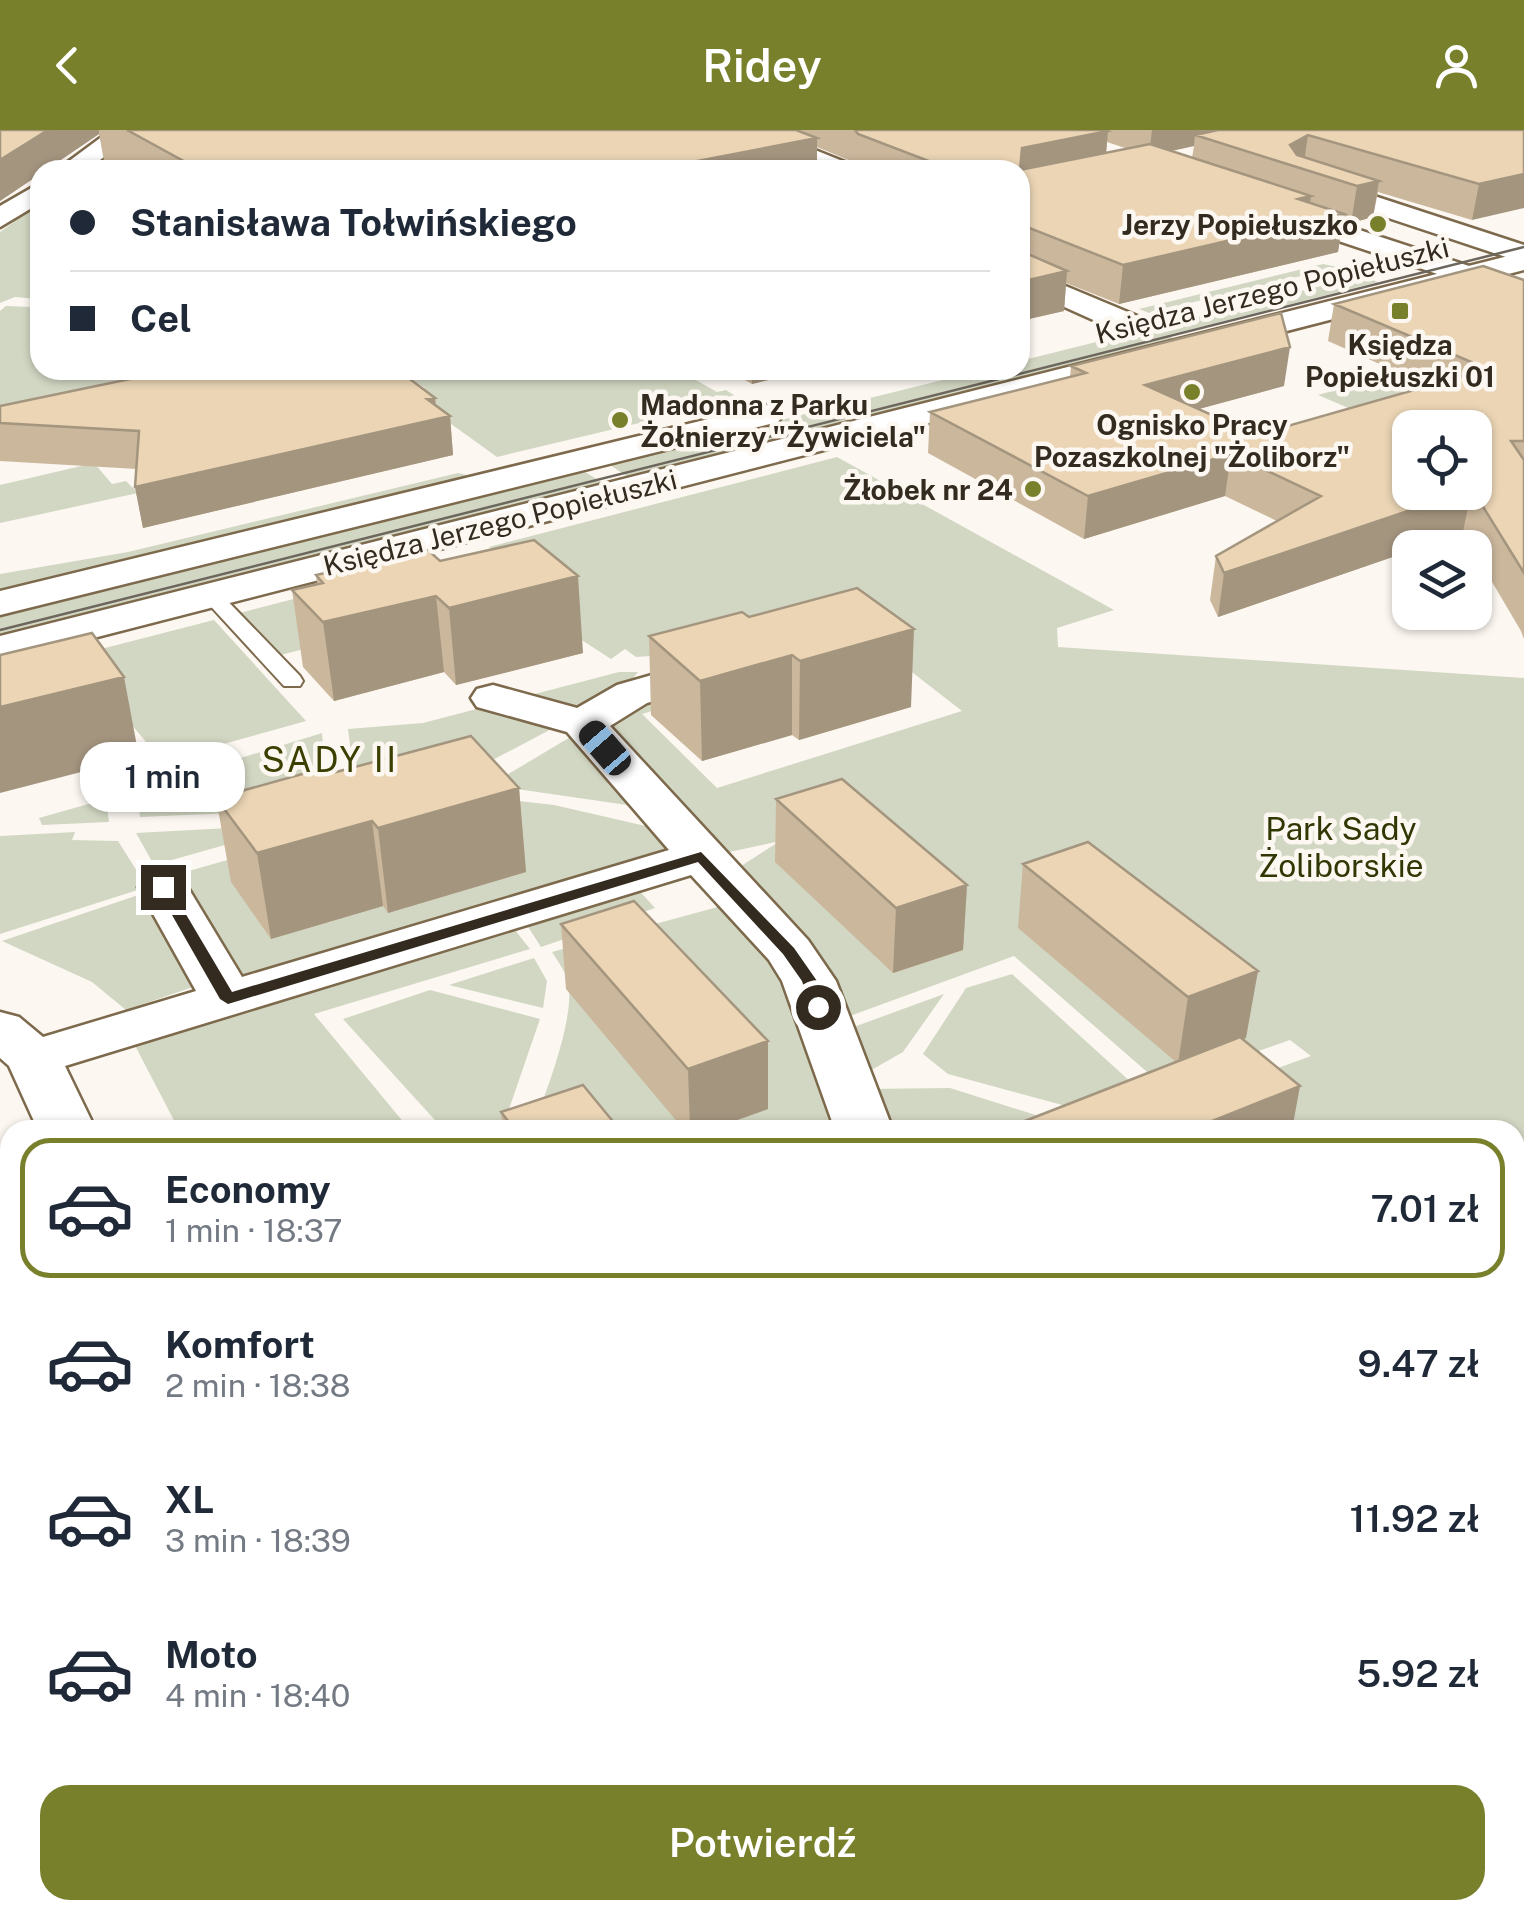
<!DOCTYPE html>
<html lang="pl">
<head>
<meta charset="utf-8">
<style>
	:root { --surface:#fff; --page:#f6f6f7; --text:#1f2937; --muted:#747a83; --line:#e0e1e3; --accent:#79802c }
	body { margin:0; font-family:"Public Sans",sans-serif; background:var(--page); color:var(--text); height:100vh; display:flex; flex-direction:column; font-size:38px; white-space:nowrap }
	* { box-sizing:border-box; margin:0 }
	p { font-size:32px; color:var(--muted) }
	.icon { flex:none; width:55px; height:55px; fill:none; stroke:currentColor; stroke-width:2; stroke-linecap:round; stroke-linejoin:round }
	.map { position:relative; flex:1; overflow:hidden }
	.panel { position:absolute; left:0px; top:990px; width:1525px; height:800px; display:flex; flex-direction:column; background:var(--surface); border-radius:30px 30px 0 0; box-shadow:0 2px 8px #0004 }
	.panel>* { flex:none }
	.hud { position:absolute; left:30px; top:30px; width:1000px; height:220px; border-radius:30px; box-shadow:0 2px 8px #0004; display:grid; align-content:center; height:220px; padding:0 40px; background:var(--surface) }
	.tools { position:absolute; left:1392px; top:280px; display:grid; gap:20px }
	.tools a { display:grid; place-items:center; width:100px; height:100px; border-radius:20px; background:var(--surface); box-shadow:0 2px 8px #0004; font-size:50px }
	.end { position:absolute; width:45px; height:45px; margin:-22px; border:12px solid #332b1f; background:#fff; box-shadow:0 0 0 5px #fff }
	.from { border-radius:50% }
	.bubble { position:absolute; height:70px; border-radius:30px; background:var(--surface); box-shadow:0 2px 8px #0004; font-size:32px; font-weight:600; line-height:70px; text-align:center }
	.car { position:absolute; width:30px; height:60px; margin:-30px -15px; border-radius:12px; box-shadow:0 0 8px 2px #0007; background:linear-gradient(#222 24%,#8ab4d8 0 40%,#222 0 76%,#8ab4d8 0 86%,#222 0) }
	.hud b { display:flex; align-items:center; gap:35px; height:95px; font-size:38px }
	.hud b+b { border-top:2px solid var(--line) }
	.hud i { width:25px; height:25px; background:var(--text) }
	ul { padding:18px 0 0; list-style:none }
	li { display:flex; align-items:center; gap:30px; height:140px; margin:0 20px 15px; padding:0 20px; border:5px solid transparent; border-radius:30px }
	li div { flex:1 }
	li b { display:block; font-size:38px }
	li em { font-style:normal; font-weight:600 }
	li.current { border-color:var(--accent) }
	li>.icon { width:90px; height:90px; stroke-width:1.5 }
	.action { display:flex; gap:20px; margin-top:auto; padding:20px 40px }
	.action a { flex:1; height:115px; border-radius:30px; background:var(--accent); color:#fff; font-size:40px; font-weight:600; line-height:115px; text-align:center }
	header { display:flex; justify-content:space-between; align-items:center; height:130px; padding:0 40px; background:var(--accent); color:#fff; font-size:45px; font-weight:600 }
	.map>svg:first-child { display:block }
</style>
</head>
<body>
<header><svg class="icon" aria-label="back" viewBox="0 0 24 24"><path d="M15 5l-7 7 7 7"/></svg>Ridey<svg class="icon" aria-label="person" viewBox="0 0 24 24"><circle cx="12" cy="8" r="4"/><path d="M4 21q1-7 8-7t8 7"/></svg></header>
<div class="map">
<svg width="1524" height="1790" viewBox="0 0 1524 1790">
	<rect width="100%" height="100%" fill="#fcf7f1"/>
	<path fill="#d2d7c3" d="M40 73V240H322L0 302V181L6 176 30 177 39 169 15 167 0 173V102Z
		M1323 134 1338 137 1149 183 1139 179Z
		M1361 146 1378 152 1169 205 1176 211 631 349 607 333 983 240H1020V231Z
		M399 240H678L717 262 726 260 740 269 497 327 408 263 425 258Z
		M1386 246 1443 269 1374 289 1318 265Z
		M837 327 1114 480 1057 498 1058 517 1524 548V1241L1515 1234V1000H1109L1311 926 1290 910 1162 955 1014 826 839 890 740 750 741 736 780 711 725 723 634 676 490 655 634 569 721 560 642 584 717 658 962 581 872 511 636 527 625 519 611 529 532 478 436 484 281 525 240 483 424 435 518 439 489 417Z
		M94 333 112 354 126 351 138 363 0 393V355Z
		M582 340 606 355 0 508V484Z
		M458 343 475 347 26 456 0 459V444L128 422Z
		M214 490 306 591 162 631 116 576 0 545Z
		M619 542H638L623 561 472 641 358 676 348 599 423 593Z
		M322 603 329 679 140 687 137 660Z
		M458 664 554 675 663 700 681 723 201 870 193 857 126 880 92 852 2 811 156 759 154 751Z
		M106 669 109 692 42 695 39 688Z
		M300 694 154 735 136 703Z
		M75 702 72 710 118 711 147 757 0 804V706Z
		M635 756 655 778 541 817 523 789Z
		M725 775 792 850 846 1000H532C545 964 576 888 568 851 565 841 557 830 552 822Z
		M507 790 530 819 314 884 410 1000H179L130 906Z
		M534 828 547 851 543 878 449 855Z
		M1012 844 1144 964 1092 983 948 944 923 924 966 858Z
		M430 860 540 889 508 982 494 1000H444L343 889Z
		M944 864 903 922 859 947 840 902Z
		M950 958 1067 995 1053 1000H879L863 959Z
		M1515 1444 1524 1453V1602L1515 1601Z
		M1524 1706V1790H1453L1445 1780H1515V1711Z
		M567 1780H657L663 1790H572Z
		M899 1780H1408L1417 1790H906Z"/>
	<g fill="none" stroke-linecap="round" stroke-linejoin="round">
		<g stroke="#7d694c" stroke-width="4">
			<path id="service" d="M211 459 218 461 300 546 303 551 300 556H284L204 469V461Z"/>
		</g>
		<g stroke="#7d694c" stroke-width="5">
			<path id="minor" d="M111 0H139L87 40H57Z
				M731 0H765L850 34 854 40H818L734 5Z
				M40 53V73L0 97V76Z
				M1020 137 1142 188 1147 195 1142 202H1120L1020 157Z
				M722 525 737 529 743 538 737 547 647 573 610 596 808 810 836 851 893 1000H835L782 851 769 830 691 745 65 936 96 1000H38L9 936 0 928V882L19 887 43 907 196 861 138 757 145 746 163 742 181 746 242 847 669 720 567 602 477 577 471 568 477 559 493 555 577 578 617 555Z
				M385 1780H469L474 1790H388Z
				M1382 1780H1470L1475 1790H1386Z"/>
		</g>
		<g stroke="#7d694c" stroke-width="5">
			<path id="tertiary" d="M1307 44 1524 115V133L1298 58 1294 52Z
				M1271 71 1524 154V173L1261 85 1257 79Z"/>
		</g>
		<g stroke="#7d694c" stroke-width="5">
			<path id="secondary" d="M1524 122V140L0 532V506Z
				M766 275 778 278 783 285 778 292 0 485V461Z"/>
		</g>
		<use href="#service" fill="#fff" fill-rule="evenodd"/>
		<use href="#minor" fill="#fff" fill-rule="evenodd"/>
		<use href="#tertiary" fill="#fff" fill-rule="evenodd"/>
		<use href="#secondary" fill="#fff" fill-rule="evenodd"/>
		<path stroke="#6d665c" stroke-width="2.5" d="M0 500 1524 117"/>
	</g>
	<path fill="#cab79c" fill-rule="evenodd" d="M0 0H1524L1472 90 1378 62 1373 87 1351 93 1343 90 1338 122 1119 174 1066 153 1064 181 1020 191V40H860L857 39 851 31 817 17V40H142L130 33 104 31 99 4 46 40H40V44L0 71ZM1107 12 1128 19 1106 23ZM1194 16 1192 28 1171 21 1174 20Z
		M1524 150V509L1521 501 1475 423V418H1472L1463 402 1410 418V421L1218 487 1210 470 1216 426 1277 391 1225 366 1084 409 928 323 930 282 1070 247 1071 236 1284 256 1198 279 1256 305 1429 256 1328 211 1334 174ZM1410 298 1475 362H1410Z
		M727 240H810L752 254Z
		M435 268 436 276 450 286 453 325 143 398 135 357 137 339 0 331V276Z
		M440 431 583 523 456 555 444 542 334 571 303 537 292 460 317 454 316 445Z
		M749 487 911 577 799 610 792 605 702 631 651 585 649 506Z
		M336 642 519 658 526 742 388 783 383 776 271 809 231 752 216 668Z
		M776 669 967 755 963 820 893 843 775 732Z
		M1023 734 1246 908 1243 909 1292 1000H1024L1025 991 1176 932 1018 798Z
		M561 794 768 979 709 1000H684L566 859Z
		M501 982 620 1000H503Z
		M1515 1187 1524 1194V1396L1515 1388Z
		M736 1780H934L941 1790H743Z"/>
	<path fill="#a4957f" d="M48 0H99V4L46 40H40V44L0 71V30Z
		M1152 0H1270L1195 5 1194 16 1149 26Z
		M1108 1 1105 35 1020 53 1022 18Z
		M1308 5 1303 39 1290 15Z
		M817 8V40H651Z
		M1524 44V78L1472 90 1479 54Z
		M1379 51 1373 87 1351 93 1357 56Z
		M1311 66 1307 93 1344 84 1338 122 1119 174 1123 135 1298 69Z
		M1067 141 1064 181 1020 191V152Z
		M1290 217 1284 256 1140 295 1145 255Z
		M751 240H810L752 254Z
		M435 268 437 289 450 286 453 325 143 398 135 357Z
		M1231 324 1225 366 1084 409 1088 366Z
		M1464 362H1471L1463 402 1419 418H1410V421L1218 487 1224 443Z
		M578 446 583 523 456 555 449 478Z
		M436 466 444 542 334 571 323 492Z
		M914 499 911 577 799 610 800 531Z
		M792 525V605L702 631 700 551Z
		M124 547 139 627 0 663V577Z
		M519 658 526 742 388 783 378 698Z
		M372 691 383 776 271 809 257 723Z
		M967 755 963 820 893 843 896 778Z
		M1258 841 1246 908 1178 934 1188 867Z
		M768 911V979L709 1000H690L688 939Z
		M1300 956 1292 1000H1190Z"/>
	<path fill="#ebd5b5" stroke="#a4957f" stroke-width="2.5" d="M0 0H48L0 30Z
		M127 0H796L817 8 651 40H200Z
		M855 0H1106L1108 1 1022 18 1020 40 1150 14 1311 66 1298 69 1344 84 1123 135 1022 95 1021 121 1067 141 1020 152V40H952L858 4Z
		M1218 0H1524V44L1479 54 1308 5 1290 15 1297 25 1379 51 1357 56 1195 5Z
		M1483 136 1524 150V311H1511L1524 330V443L1474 362H1475V298H1410V362H1464L1224 443 1216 426 1321 366 1231 324 1088 366 930 282 1086 243 1071 236 1281 183 1290 217 1145 255 1256 305 1488 239 1334 174Z
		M173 240H398L435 268 427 269 450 286 135 357 139 301 0 293V276Z
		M534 410 578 446 449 478 436 466 323 492 292 460 323 453 316 445 428 420 440 431Z
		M857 458 914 499 800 531 792 525 700 551 649 506 742 482 749 487Z
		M92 503 124 547 0 577V525Z
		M471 606 519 658 378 698 372 691 257 723 216 668 331 636 336 642Z
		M842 649 967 755 896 778 776 669Z
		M1088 712 1258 841 1188 867 1023 734Z
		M634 771 768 911 688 939 561 794Z
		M1240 907 1300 956 1190 1000H1036L1025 991Z
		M583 955 620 1000H515L501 982Z
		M1515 1187 1524 1194V1304L1515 1296Z
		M2 1668 10 1700V1780H30L33 1790H0V1669Z
		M781 1780H934L941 1790H787Z
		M1114 1780H1239L1247 1790H1096Z"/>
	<path fill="#332b1f" d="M701 722 794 818 817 851 823 881H812L802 851 783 824 698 732 228 874 220 869 156 757 168 754 232 862Z"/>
	<g fill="#79802c" stroke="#fcf7f1" stroke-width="4">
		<circle cx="1378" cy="94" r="10"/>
		<rect x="1390" y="171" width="20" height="20" rx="5"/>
		<circle cx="1192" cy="262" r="10"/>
		<circle cx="620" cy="290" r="10"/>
		<circle cx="1033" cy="359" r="10"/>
	</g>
	<g text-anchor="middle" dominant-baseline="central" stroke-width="9" stroke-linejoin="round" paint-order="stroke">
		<g font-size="28" font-weight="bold" fill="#332b1f" stroke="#fcf7f1" text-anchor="end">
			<text x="1358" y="94">Jerzy Popiełuszko</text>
			<text x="1400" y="214" text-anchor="middle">Księdza<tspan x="1400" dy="32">Popiełuszki 01</tspan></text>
			<text x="640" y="274" text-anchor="start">Madonna z Parku<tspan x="640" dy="32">Żołnierzy "Żywiciela"</tspan></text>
			<text x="1192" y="294" text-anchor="middle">Ognisko Pracy<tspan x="1192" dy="32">Pozaszkolnej "Żoliborz"</tspan></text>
			<text x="1013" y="359">Żłobek nr 24</text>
		</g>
		<g font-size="28" fill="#332b1f" stroke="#fcf7f1">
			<text transform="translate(1272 160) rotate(-14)">Księdza Jerzego Popiełuszki</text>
			<text transform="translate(500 392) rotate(-14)">Księdza Jerzego Popiełuszki</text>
		</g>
		<g font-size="32" fill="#303703" stroke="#fcf7f1">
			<text x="1341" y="698">Park Sady<tspan x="1341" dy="37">Żoliborskie</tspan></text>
		</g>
		<g font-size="35" letter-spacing="2.5" fill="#3b3f00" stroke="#fcf7f1">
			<text x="330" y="629">SADY II</text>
		</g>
	</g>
</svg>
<div class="tools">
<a><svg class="icon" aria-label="locate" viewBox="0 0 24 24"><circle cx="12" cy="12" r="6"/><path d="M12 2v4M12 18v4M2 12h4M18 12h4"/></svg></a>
<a><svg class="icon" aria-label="layers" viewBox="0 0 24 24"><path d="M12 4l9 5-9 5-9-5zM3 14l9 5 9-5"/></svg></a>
</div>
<i class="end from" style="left:818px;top:877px"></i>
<i class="end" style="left:163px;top:757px"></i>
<div class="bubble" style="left:80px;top:612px;width:165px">1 min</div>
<i class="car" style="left:605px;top:618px;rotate:319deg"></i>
<div class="hud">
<b><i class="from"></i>Stanisława Tołwińskiego</b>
<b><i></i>Cel</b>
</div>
<section class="panel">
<ul>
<li class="current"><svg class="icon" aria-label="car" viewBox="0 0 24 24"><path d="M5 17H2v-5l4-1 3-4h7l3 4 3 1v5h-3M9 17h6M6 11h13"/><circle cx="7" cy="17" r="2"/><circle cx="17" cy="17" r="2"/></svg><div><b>Economy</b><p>1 min · 18:37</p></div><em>7.01 zł</em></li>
<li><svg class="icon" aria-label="car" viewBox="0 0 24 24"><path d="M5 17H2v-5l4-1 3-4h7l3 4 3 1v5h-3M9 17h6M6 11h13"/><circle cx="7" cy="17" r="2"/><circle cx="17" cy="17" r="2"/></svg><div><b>Komfort</b><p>2 min · 18:38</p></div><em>9.47 zł</em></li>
<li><svg class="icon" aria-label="car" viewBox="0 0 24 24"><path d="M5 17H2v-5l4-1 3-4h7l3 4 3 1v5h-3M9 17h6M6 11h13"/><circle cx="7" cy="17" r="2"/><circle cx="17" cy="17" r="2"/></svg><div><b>XL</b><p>3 min · 18:39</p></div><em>11.92 zł</em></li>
<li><svg class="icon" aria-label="car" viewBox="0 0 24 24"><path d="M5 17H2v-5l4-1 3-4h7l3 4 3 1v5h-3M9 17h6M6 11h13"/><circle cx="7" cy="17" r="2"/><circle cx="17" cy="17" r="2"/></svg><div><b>Moto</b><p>4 min · 18:40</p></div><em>5.92 zł</em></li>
</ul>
<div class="action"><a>Potwierdź</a></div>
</section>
</div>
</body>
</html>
